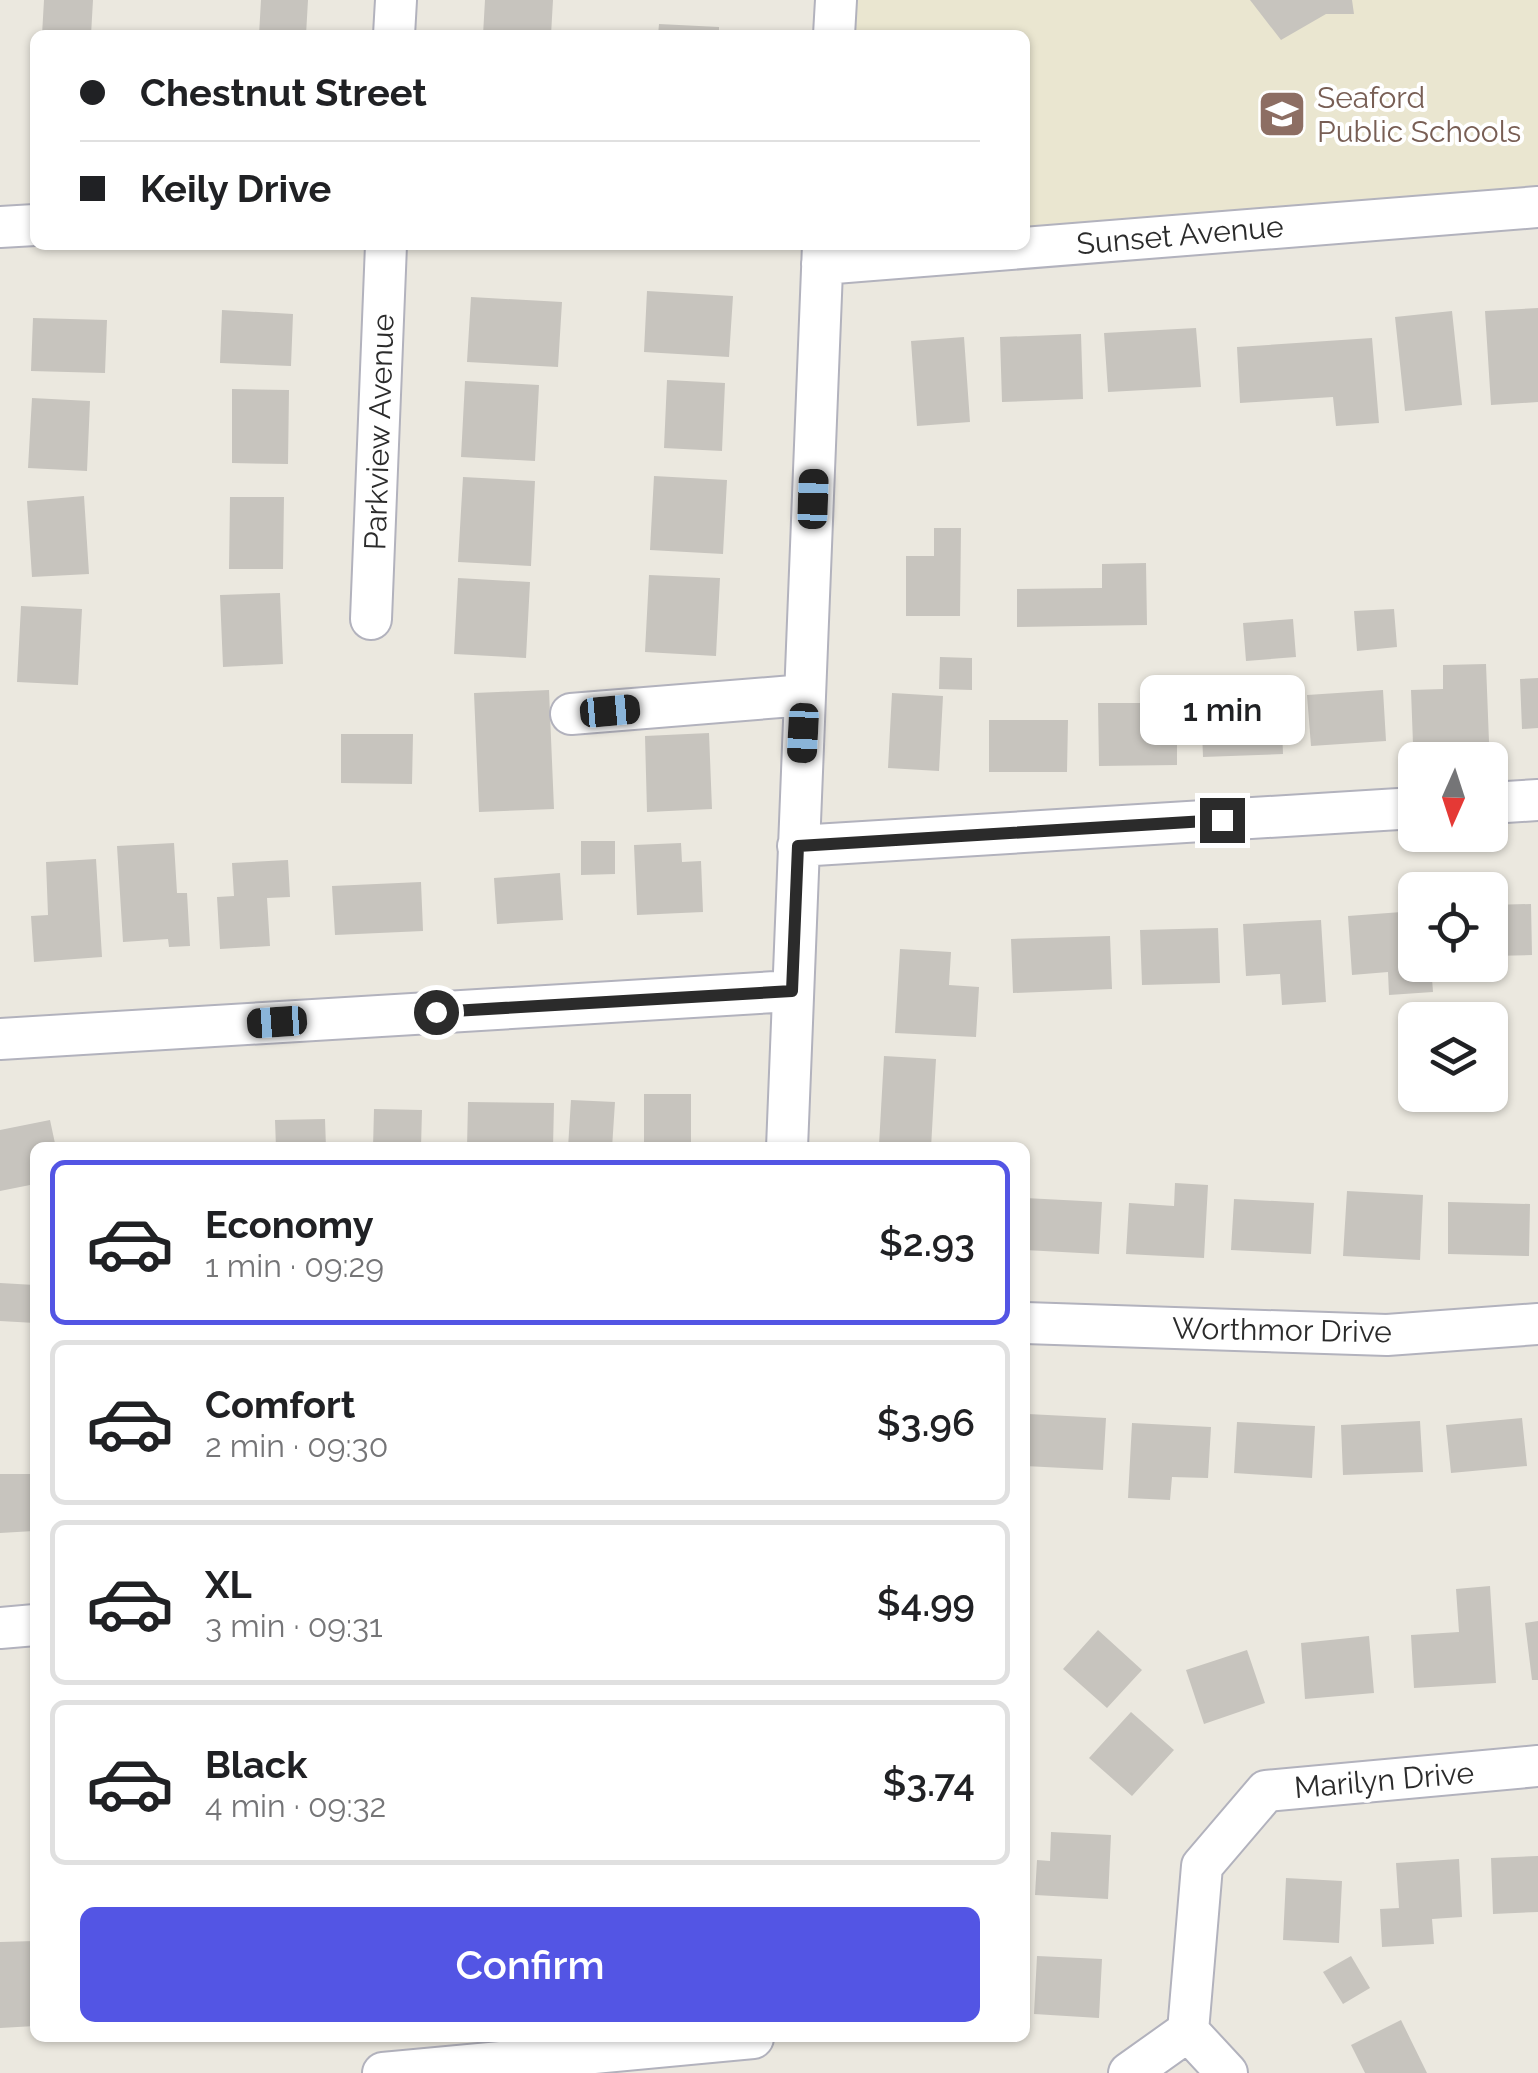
<!DOCTYPE html>
<html lang="en">
<head>
<meta charset="utf-8">
<style>
	:root { --surface:#fff; --page:#f6f6f6; --text:#202124; --muted:#757577; --line:#e0e0e0; --accent:#5355e4 }
	body { margin:0; font-family:Raleway,sans-serif; background:var(--page); color:var(--text); height:100vh; display:flex; flex-direction:column; font-size:38px; white-space:nowrap }
	* { box-sizing:border-box; margin:0 }
	p { font-size:32px; color:var(--muted) }
	.icon { flex:none; width:55px; height:55px; fill:none; stroke:currentColor; stroke-width:2; stroke-linecap:round; stroke-linejoin:round }
	.map { position:relative; flex:1; overflow:hidden }
	.drawer { position:absolute; left:30px; top:1142px; width:1000px; height:900px; display:flex; flex-direction:column; background:var(--surface); border-radius:15px; box-shadow:0 2px 8px #0004 }
	.drawer>* { flex:none }
	.top-card { position:absolute; left:30px; top:30px; width:1000px; height:220px; border-radius:15px; box-shadow:0 2px 8px #0004; display:grid; align-content:center; height:220px; padding:0 50px; background:var(--surface) }
	.needle { width:65px; rotate:183deg }
	.buttons { position:absolute; left:1398px; top:742px; display:grid; gap:20px }
	.buttons a { display:grid; place-items:center; width:110px; height:110px; border-radius:15px; background:var(--surface); box-shadow:0 2px 8px #0004; font-size:50px }
	.end { position:absolute; width:45px; height:45px; margin:-22px; border:12px solid #2b2b2b; background:#fff; box-shadow:0 0 0 5px #fff }
	.from { border-radius:50% }
	.bubble { position:absolute; height:70px; border-radius:15px; background:var(--surface); box-shadow:0 2px 8px #0004; font-size:32px; font-weight:600; line-height:70px; text-align:center }
	.car { position:absolute; width:30px; height:60px; margin:-30px -15px; border-radius:12px; box-shadow:0 0 8px 2px #0007; background:linear-gradient(#222 24%,#8ab4d8 0 40%,#222 0 76%,#8ab4d8 0 86%,#222 0) }
	.top-card b { display:flex; align-items:center; gap:35px; height:95px; font-size:38px }
	.top-card b+b { border-top:2px solid var(--line) }
	.top-card i { width:25px; height:25px; background:var(--text) }
	ul { padding:18px 0 0; list-style:none }
	li { display:flex; align-items:center; gap:30px; height:165px; margin:0 20px 15px; padding:0 30px; border:5px solid var(--line); border-radius:15px }
	li div { flex:1 }
	li b { display:block; font-size:38px }
	li em { font-style:normal; font-weight:600 }
	li.current { border-color:var(--accent) }
	li>.icon { width:90px; height:90px; stroke-width:1.5 }
	.cta { display:flex; gap:20px; margin-top:auto; padding:20px 50px }
	.cta a { flex:1; height:115px; border-radius:15px; background:var(--accent); color:#fff; font-size:40px; font-weight:600; line-height:115px; text-align:center }
	.map>svg:first-child { display:block }
</style>
</head>
<body>
<div class="map">
<svg width="1538" height="2073" viewBox="0 0 1538 2073">
	<rect width="100%" height="100%" fill="#ebe8df"/>
	<path fill="#eae6d0" d="M854 0H1538V192L1025 232V35H852Z"/>
	<path fill="#c7c4be" d="M44 0H93L91 35H42Z
		M261 0H308L306 35H259Z
		M485 0H553L551 35H483Z
		M1250 0H1352L1354 14H1326L1281 40Z
		M659 24 719 27V35H658Z
		M647 291 733 296 729 357 644 352Z
		M471 297 562 302 558 367 467 362Z
		M1538 308V402L1491 405 1485 311Z
		M222 310 293 314 291 366 220 363Z
		M1452 311 1462 405 1405 411 1395 317Z
		M33 318 107 320 105 373 31 371Z
		M1196 328 1201 387 1108 392 1104 333Z
		M1081 334 1083 399 1002 402 1000 337Z
		M964 337 970 422 917 426 911 341Z
		M1372 338 1379 423 1336 426 1333 397 1240 403 1237 347Z
		M667 380 725 383 722 451 664 448Z
		M465 381 539 385 535 461 461 457Z
		M232 389 289 390 288 464 232 463Z
		M32 398 90 401 87 471 28 468Z
		M654 476 727 480 723 554 650 550Z
		M463 477 535 481 531 566 458 562Z
		M84 496 89 574 32 577 27 501Z
		M230 497H284L283 569H229Z
		M934 528H961L960 616H906V556H934Z
		M1146 563 1147 625 1017 627V589L1102 588V564Z
		M649 575 720 578 716 656 645 652Z
		M458 578 530 582 526 658 454 654Z
		M280 593 283 664 223 667 220 595Z
		M21 606 82 609 78 685 17 682Z
		M1394 609 1397 647 1357 651 1354 611Z
		M1293 619 1296 657 1246 661 1243 623Z
		M940 657 972 658V690L939 689Z
		M1486 664 1489 742 1413 744 1411 690 1443 689V665Z
		M1538 678V728L1522 729 1520 679Z
		M1151 688H1177V765L1099 766 1098 703H1151Z
		M549 690 554 809 479 812 474 693Z
		M1383 690 1386 741 1311 746 1307 695Z
		M892 693 943 696 939 771 888 768Z
		M1281 701 1283 754 1203 757 1201 704Z
		M989 720H1068L1067 772H989Z
		M709 733 712 809 647 812 645 736Z
		M341 734H413L412 784 341 783Z
		M581 841H615V874L581 875Z
		M174 843 177 893H187L190 946 169 947 168 939 123 942 117 846Z
		M681 843 682 862 701 861 703 912 637 915 634 845Z
		M96 859 102 957 34 962 31 916 48 915 46 862Z
		M288 860 290 897 267 898 270 946 220 949 217 897 234 896 232 863Z
		M560 873 563 920 497 924 494 878Z
		M421 882 423 931 335 935 332 886Z
		M1531 904 1532 955 1490 956V905Z
		M1415 911V965H1431L1433 992 1389 995 1388 972 1352 975 1348 916Z
		M1321 920 1326 1002 1282 1005 1280 974 1246 976 1243 924Z
		M1218 928 1220 983 1142 985 1140 930Z
		M1110 936 1112 989 1013 993 1011 939Z
		M900 949 951 952 949 985 979 987 976 1037 895 1033Z
		M884 1056 936 1059 931 1148 879 1145Z
		M644 1094H691V1148H644Z
		M571 1100 615 1102 612 1148H568Z
		M468 1102 554 1103 553 1148H467Z
		M374 1109 422 1110 421 1148H373Z
		M325 1119 326 1148H276L275 1120Z
		M50 1120 56 1148H35V1184L0 1191V1130Z
		M230 1143V1148H174V1144Z
		M1175 1183 1208 1185 1204 1258 1126 1254 1129 1203 1174 1206Z
		M1347 1191 1423 1195 1420 1260 1343 1256Z
		M1025 1198 1102 1202 1099 1254 1025 1250Z
		M1234 1199 1314 1203 1311 1254 1231 1250Z
		M1448 1202 1530 1204 1529 1256 1448 1254Z
		M0 1283 35 1285V1323L0 1321Z
		M1028 1414 1106 1418 1103 1470 1025 1466Z
		M1522 1418 1527 1466 1451 1473 1446 1425Z
		M1420 1421 1423 1472 1343 1475 1341 1425Z
		M1237 1422 1315 1426 1312 1478 1234 1473Z
		M1132 1423 1211 1427 1208 1478 1172 1477 1170 1500 1128 1498Z
		M0 1474H31L34 1531 0 1533Z
		M1490 1586 1496 1683 1414 1688 1411 1635 1459 1632 1456 1589Z
		M1538 1621V1680H1532L1525 1623Z
		M1098 1630 1142 1670 1107 1708 1063 1669Z
		M1369 1636 1374 1693 1305 1699 1301 1643Z
		M1247 1650 1265 1703 1204 1724 1186 1670Z
		M1131 1712 1174 1750 1132 1796 1089 1758Z
		M1051 1832 1111 1835 1108 1899 1035 1895 1037 1860 1050 1861Z
		M1538 1856V1912L1493 1914 1491 1858Z
		M1459 1859 1462 1917 1432 1919 1434 1944 1382 1947 1380 1909 1399 1908 1396 1863Z
		M1286 1878 1342 1881 1339 1943 1283 1940Z
		M35 1941V2026L0 2028V1942Z
		M1037 1956 1102 1959 1099 2018 1034 2014Z
		M1351 1956 1370 1988 1343 2004 1323 1972Z
		M1401 2020 1427 2073H1365L1351 2045Z"/>
	<g fill="none" stroke-linecap="round" stroke-linejoin="round">
		<g stroke="#b2b2bd" stroke-width="44">
			<path id="minor" d="M394 35 396 0
				M834 35 836 0
				M0 227 35 225
				M822 264 1538 207
				M371 619 386 245
				M571 714 805 695
				M1490 803 1538 800
				M798 846 1415 808
				M0 1039 792 991
				M787 1148 823 245
				M1025 1323 1387 1335 1538 1324
				M0 1628 35 1625
				M1188 2031 1227 2073
				M383 2073 753 2038
				M1129 2073 1188 2031 1202 1866 1266 1791 1538 1766"/>
		</g>
		<use href="#minor" stroke="#fff" stroke-width="40"/>
	</g>
	<g fill="none" stroke-linecap="round" stroke-linejoin="round">
		<path stroke="#2b2b2b" stroke-width="12" d="M436 1012 792 991 798 846 1222 820"/>
	</g>
	<defs>
		<g id="school-square" transform="scale(2.5)"><rect x="-9" y="-9" width="18" height="18" rx="4" fill="#8d6e63" stroke="#fff"/><path d="M0-5L7-2L0 1L-7-2ZM-4 1L0 2.5L4 1V4Q0 6-4 4Z" fill="#fff"/></g>
	</defs>
	<g fill-rule="evenodd">
		<use href="#school-square" x="1282" y="114"/>
	</g>
	<g text-anchor="middle" dominant-baseline="central" stroke-width="8" stroke-linejoin="round" paint-order="stroke">
		<g font-size="30" fill="#785e54" stroke="#fff" text-anchor="start">
			<text x="1317" y="97">Seaford<tspan x="1317" dy="34">Public Schools</tspan></text>
		</g>
		<g font-size="30" fill="#2b2b2b" stroke="#fff">
			<text transform="translate(1180 235) rotate(-5)">Sunset Avenue</text>
			<text transform="translate(379 432) rotate(-88)">Parkview Avenue</text>
			<text transform="translate(1282 1330) rotate(1)">Worthmor Drive</text>
			<text transform="translate(1384 1780) rotate(-5)">Marilyn Drive</text>
		</g>
	</g>
</svg>
<div class="buttons">
<a><svg class="needle" viewBox="-14 -14 28 28"><path d="M0-13l5 13h-10z" fill="#e53935"/><path d="M0 13l5-13h-10z" fill="#757577"/></svg></a>
<a><svg class="icon" aria-label="locate" viewBox="0 0 24 24"><circle cx="12" cy="12" r="6"/><path d="M12 2v4M12 18v4M2 12h4M18 12h4"/></svg></a>
<a><svg class="icon" aria-label="layers" viewBox="0 0 24 24"><path d="M12 4l9 5-9 5-9-5zM3 14l9 5 9-5"/></svg></a>
</div>
<i class="end from" style="left:436px;top:1012px"></i>
<i class="end" style="left:1222px;top:820px"></i>
<div class="bubble" style="left:1140px;top:675px;width:165px">1 min</div>
<i class="car" style="left:813px;top:499px;rotate:2deg"></i>
<i class="car" style="left:610px;top:711px;rotate:85deg"></i>
<i class="car" style="left:803px;top:733px;rotate:183deg"></i>
<i class="car" style="left:277px;top:1022px;rotate:266deg"></i>
<div class="top-card">
<b><i class="from"></i>Chestnut Street</b>
<b><i></i>Keily Drive</b>
</div>
<section class="drawer">
<ul>
<li class="current"><svg class="icon" aria-label="car" viewBox="0 0 24 24"><path d="M5 17H2v-5l4-1 3-4h7l3 4 3 1v5h-3M9 17h6M6 11h13"/><circle cx="7" cy="17" r="2"/><circle cx="17" cy="17" r="2"/></svg><div><b>Economy</b><p>1 min · 09:29</p></div><em>$2.93</em></li>
<li><svg class="icon" aria-label="car" viewBox="0 0 24 24"><path d="M5 17H2v-5l4-1 3-4h7l3 4 3 1v5h-3M9 17h6M6 11h13"/><circle cx="7" cy="17" r="2"/><circle cx="17" cy="17" r="2"/></svg><div><b>Comfort</b><p>2 min · 09:30</p></div><em>$3.96</em></li>
<li><svg class="icon" aria-label="car" viewBox="0 0 24 24"><path d="M5 17H2v-5l4-1 3-4h7l3 4 3 1v5h-3M9 17h6M6 11h13"/><circle cx="7" cy="17" r="2"/><circle cx="17" cy="17" r="2"/></svg><div><b>XL</b><p>3 min · 09:31</p></div><em>$4.99</em></li>
<li><svg class="icon" aria-label="car" viewBox="0 0 24 24"><path d="M5 17H2v-5l4-1 3-4h7l3 4 3 1v5h-3M9 17h6M6 11h13"/><circle cx="7" cy="17" r="2"/><circle cx="17" cy="17" r="2"/></svg><div><b>Black</b><p>4 min · 09:32</p></div><em>$3.74</em></li>
</ul>
<div class="cta"><a>Confirm</a></div>
</section>
</div>
</body>
</html>
